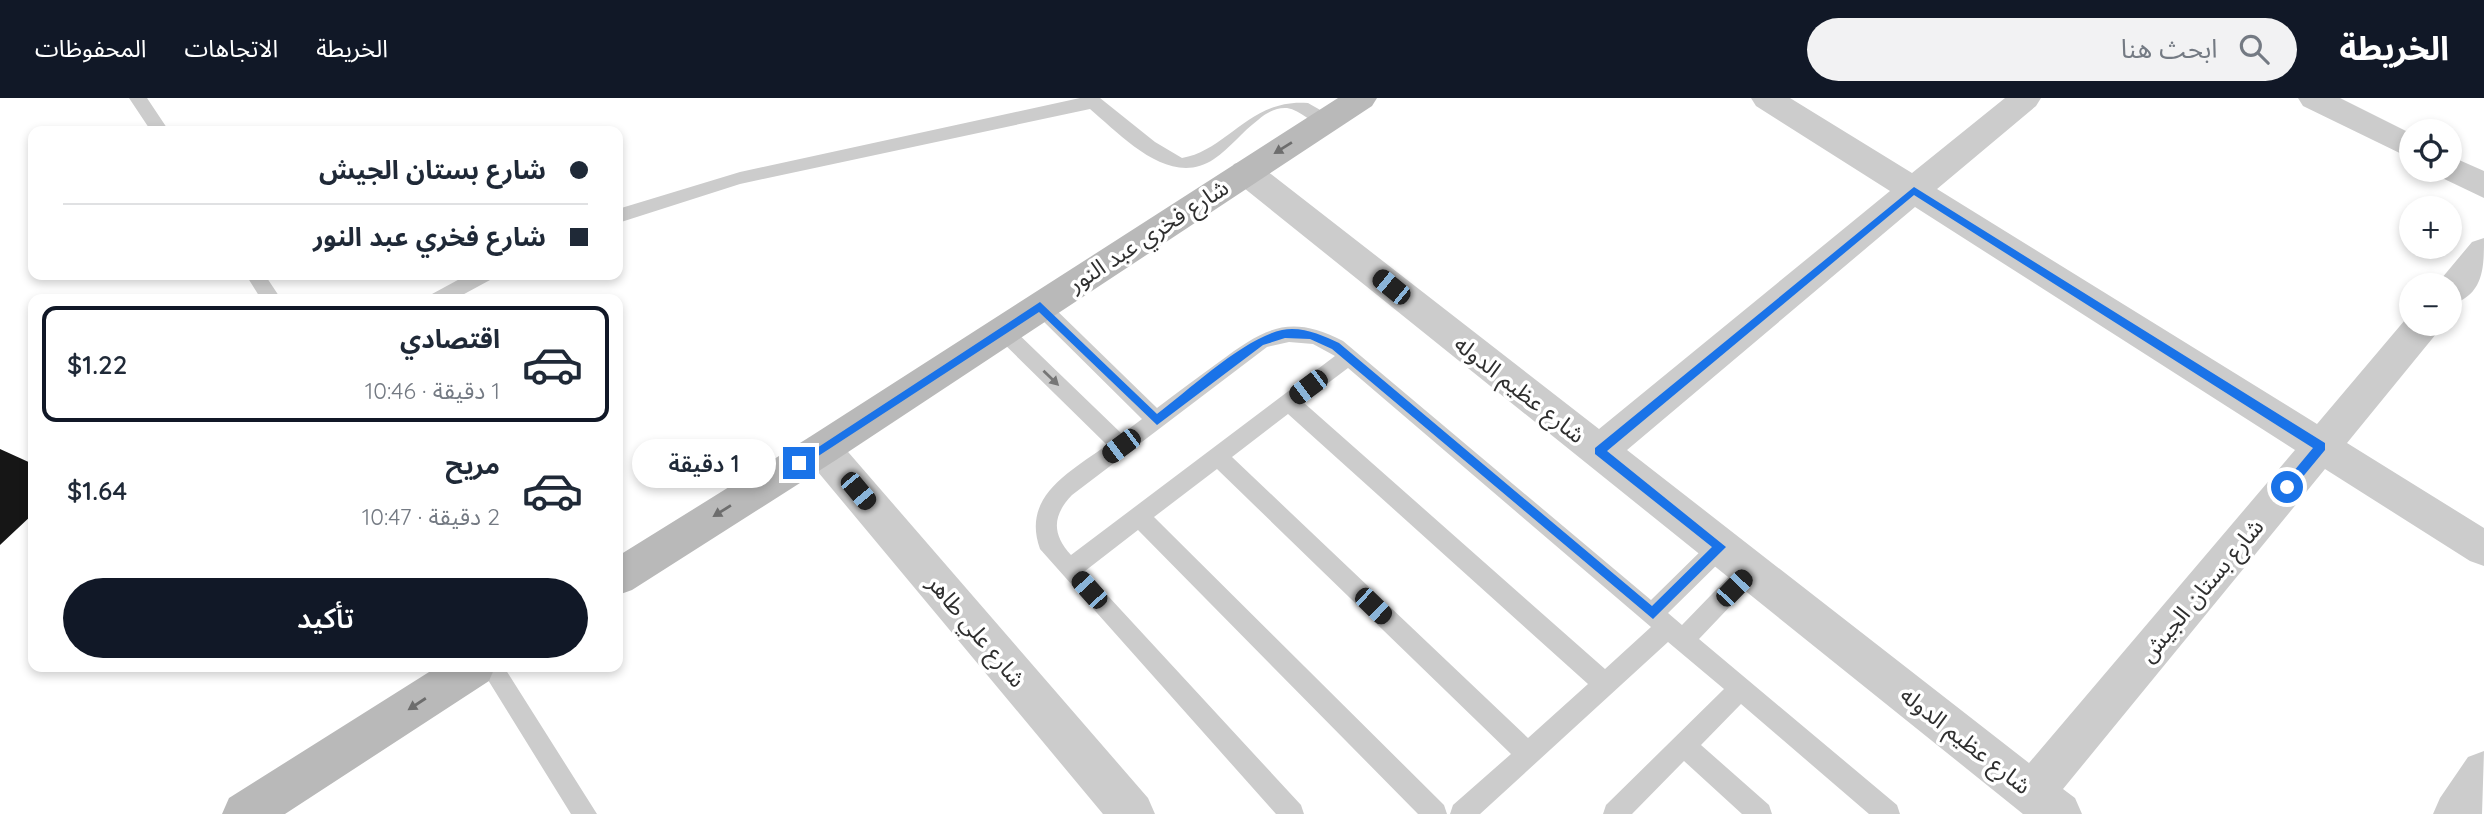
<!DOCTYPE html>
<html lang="ar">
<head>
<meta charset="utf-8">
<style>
	:root { --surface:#fff; --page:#f2f2f3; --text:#1f2937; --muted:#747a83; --line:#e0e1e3; --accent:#111827 }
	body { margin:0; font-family:Quicksand,"Noto Sans Arabic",sans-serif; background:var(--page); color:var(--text); direction:rtl; height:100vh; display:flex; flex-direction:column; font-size:26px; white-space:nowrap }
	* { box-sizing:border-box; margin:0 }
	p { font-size:23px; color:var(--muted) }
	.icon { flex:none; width:38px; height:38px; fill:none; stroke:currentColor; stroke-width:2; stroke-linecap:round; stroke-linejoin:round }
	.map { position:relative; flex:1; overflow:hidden; direction:ltr }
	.details { position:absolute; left:28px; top:196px; width:595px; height:378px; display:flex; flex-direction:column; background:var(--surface); border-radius:14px; box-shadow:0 4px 10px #0003; direction:rtl }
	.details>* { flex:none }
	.guide { position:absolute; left:28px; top:28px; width:595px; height:154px; border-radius:14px; box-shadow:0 4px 10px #0003; direction:rtl; display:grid; align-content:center; height:154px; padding:0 35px; background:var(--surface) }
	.controls { position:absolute; left:2399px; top:21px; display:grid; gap:14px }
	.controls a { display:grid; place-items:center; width:63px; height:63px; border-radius:50%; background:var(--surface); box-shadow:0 4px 10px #0003; font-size:35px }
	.end { position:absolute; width:32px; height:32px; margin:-16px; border:9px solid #1a73e8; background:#fff; box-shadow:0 0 0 4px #fff }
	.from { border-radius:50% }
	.bubble { position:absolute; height:49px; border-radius:24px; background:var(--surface); box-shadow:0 4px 10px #0003; font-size:23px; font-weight:600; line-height:49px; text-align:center; direction:rtl }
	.car { position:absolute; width:21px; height:42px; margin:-21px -10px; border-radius:9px; box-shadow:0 0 5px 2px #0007; background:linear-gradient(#222 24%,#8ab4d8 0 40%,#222 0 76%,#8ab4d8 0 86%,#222 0) }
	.guide b { display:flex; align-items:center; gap:24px; height:66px; font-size:26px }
	.guide b+b { border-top:2px solid var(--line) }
	.guide i { width:18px; height:18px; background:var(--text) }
	ul { padding:12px 0 0; list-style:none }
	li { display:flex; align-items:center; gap:21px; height:116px; margin:0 14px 10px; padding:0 21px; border:4px solid transparent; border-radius:14px }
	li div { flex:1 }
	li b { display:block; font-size:26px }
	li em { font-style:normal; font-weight:600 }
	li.active { border-color:var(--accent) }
	li>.icon { width:63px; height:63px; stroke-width:1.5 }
	.cta { display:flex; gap:14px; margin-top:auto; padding:14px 35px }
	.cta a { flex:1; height:80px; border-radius:42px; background:var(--accent); color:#fff; font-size:28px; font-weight:600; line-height:80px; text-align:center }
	header { display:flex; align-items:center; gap:42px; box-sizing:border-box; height:98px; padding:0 35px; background:var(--accent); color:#fff }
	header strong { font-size:33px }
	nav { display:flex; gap:38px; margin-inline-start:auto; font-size:24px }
	.search { width:490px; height:63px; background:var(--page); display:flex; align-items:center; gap:18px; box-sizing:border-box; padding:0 24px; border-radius:38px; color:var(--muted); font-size:26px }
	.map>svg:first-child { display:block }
</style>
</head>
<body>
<header>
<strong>الخريطة</strong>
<div class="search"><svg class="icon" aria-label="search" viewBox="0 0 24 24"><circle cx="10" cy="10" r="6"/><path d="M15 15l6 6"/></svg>ابحث هنا</div>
<nav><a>الخريطة</a><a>الاتجاهات</a><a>المحفوظات</a></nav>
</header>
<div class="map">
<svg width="2484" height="716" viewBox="0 0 2484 716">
	<rect width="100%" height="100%" fill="#fff"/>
	<path fill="#161616" d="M0 351 33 366V416L0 447Z"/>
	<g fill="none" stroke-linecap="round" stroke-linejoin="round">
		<path fill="#ccc" fill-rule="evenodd" d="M129 0H147L169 33H151Z
			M1080 0H1100L1155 44 1182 60C1228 52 1250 0 1308 5 1317 10 1328 16 1334 24L1325 30C1312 26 1301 12 1287 10 1276 9 1266 15 1258 22 1242 34 1230 50 1214 61 1170 91 1122 38 1090 11L740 86 618 125V111L740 74Z
			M246 177H265L281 201H261Z
			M467 177H493L490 182 455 201H429L432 196Z
			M1040 201 1047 203 1157 310C1177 295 1198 279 1219 264 1263 231 1289 215 1343 243L1651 502 1712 442 1720 439 1728 442 1731 449 1728 456 1668 515 1682 527 1742 465 1750 462 1758 465 1761 472 1758 479 1699 541 1897 707 1900 716H1869L1741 606 1701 647 1769 707 1772 716H1742L1684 663 1632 716H1603L1606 707 1724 591 1668 544 1480 716H1450L1453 707 1511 656 1217 371 1154 419 1444 707 1447 716H1418L1138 432 1085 473 1301 707 1304 716H1276L1040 451C1021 398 1070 374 1107 347L995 237 992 232 995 227 1002 224 1009 227 1122 336 1142 321 1033 213 1030 208 1033 203ZM1289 244 1313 246 1335 258 1071 457C1052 436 1052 418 1072 397L1267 249ZM1348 270 1651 529 1605 571 1303 304ZM1288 316 1588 586 1528 640 1232 359Z
			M480 569H504L597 716H571Z"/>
		<path fill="#ccc" fill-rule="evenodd" d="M1751 0H1790L1912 75 2005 0H2041L2036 8 1937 91 2317 326 2410 216 2412 226H2441L2436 236 2347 345 2484 430V468L2470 463 2325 371 2063 691 2075 700 2082 716H2023L1234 82 1229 74 1234 66 1246 62 1258 66 1599 331 1890 93 1756 8ZM1915 109 2295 352 2029 665 1627 352Z
			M2298 0H2340L2412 36V61L2303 8Z
			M2450 58 2484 73V100L2438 78 2435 72H2450Z
			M2484 140C2484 170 2484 197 2450 207V187H2436L2472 144Z
			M822 335 836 340 1148 700 1155 716H1103L808 362 803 351 808 340Z
			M2484 653 2482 716H2433L2440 700 2468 659Z"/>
		<path fill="#b9b9b9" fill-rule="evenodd" d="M1338 0H1377L1372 8 836 362 632 492 618 497V458L808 340Z
			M437 569H495L489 583 285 716H222L229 700Z"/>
	</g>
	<defs><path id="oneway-solid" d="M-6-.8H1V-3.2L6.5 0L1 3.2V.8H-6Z" transform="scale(1.75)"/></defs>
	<g fill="#6d6d6d">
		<use href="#oneway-solid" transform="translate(1283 50) rotate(148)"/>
		<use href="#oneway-solid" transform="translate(722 413) rotate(148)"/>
		<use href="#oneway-solid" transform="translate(417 606) rotate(147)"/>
	</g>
	<use fill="#767676" href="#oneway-solid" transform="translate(1051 280) rotate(44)"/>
	<path fill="#1a73e8" d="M1914 89 2325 345V352L2291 393H2283V386L2313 350 1914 97 1607 353 1726 449 1653 521 1332 251 1310 241 1285 240 1263 247 1157 327 1039 214 803 368H795L794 365 1040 204 1157 316C1190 291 1244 240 1282 232 1302 228 1322 237 1339 245L1652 508 1712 449 1595 356V350Z"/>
	<g text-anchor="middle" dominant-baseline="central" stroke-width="7" stroke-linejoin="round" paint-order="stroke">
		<g font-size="23" fill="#2f2f2f" stroke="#fff">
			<text transform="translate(1148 137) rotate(-33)">شارع فخري عبد النور</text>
			<text transform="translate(1520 291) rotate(38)">شارع عظيم الدوله</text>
			<text transform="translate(2201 492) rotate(-50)">شارع بستان الجيش</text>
			<text transform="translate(977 533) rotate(50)">شارع علي طاهر</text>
			<text transform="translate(1966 642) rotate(38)">شارع عظيم الدوله</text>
		</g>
	</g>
</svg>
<div class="controls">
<a><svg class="icon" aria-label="locate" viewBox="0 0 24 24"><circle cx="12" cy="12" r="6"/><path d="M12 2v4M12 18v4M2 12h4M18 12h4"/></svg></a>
<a>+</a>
<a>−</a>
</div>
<i class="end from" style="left:2287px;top:389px"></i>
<i class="end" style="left:799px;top:365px"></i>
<div class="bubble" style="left:632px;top:341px;width:144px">1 دقيقة</div>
<i class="car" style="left:1391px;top:189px;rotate:309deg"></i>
<i class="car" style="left:1308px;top:289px;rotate:233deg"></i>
<i class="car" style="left:1121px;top:348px;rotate:233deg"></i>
<i class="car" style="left:858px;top:393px;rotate:140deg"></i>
<i class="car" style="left:1734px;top:490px;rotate:44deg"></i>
<i class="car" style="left:1089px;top:492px;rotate:318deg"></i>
<i class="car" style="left:1373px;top:508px;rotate:134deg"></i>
<div class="guide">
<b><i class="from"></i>شارع بستان الجيش</b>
<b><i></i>شارع فخري عبد النور</b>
</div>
<section class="details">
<ul>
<li class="active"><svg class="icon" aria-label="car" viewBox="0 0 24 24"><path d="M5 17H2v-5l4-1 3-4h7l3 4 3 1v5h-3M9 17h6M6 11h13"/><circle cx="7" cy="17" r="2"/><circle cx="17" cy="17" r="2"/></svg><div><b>اقتصادي</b><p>1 دقيقة · 10:46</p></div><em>$1.22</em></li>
<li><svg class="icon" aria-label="car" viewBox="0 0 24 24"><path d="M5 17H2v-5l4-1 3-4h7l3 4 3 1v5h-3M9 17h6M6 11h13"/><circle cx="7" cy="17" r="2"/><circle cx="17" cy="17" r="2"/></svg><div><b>مريح</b><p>2 دقيقة · 10:47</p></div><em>$1.64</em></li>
</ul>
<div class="cta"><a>تأكيد</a></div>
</section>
</div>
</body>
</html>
